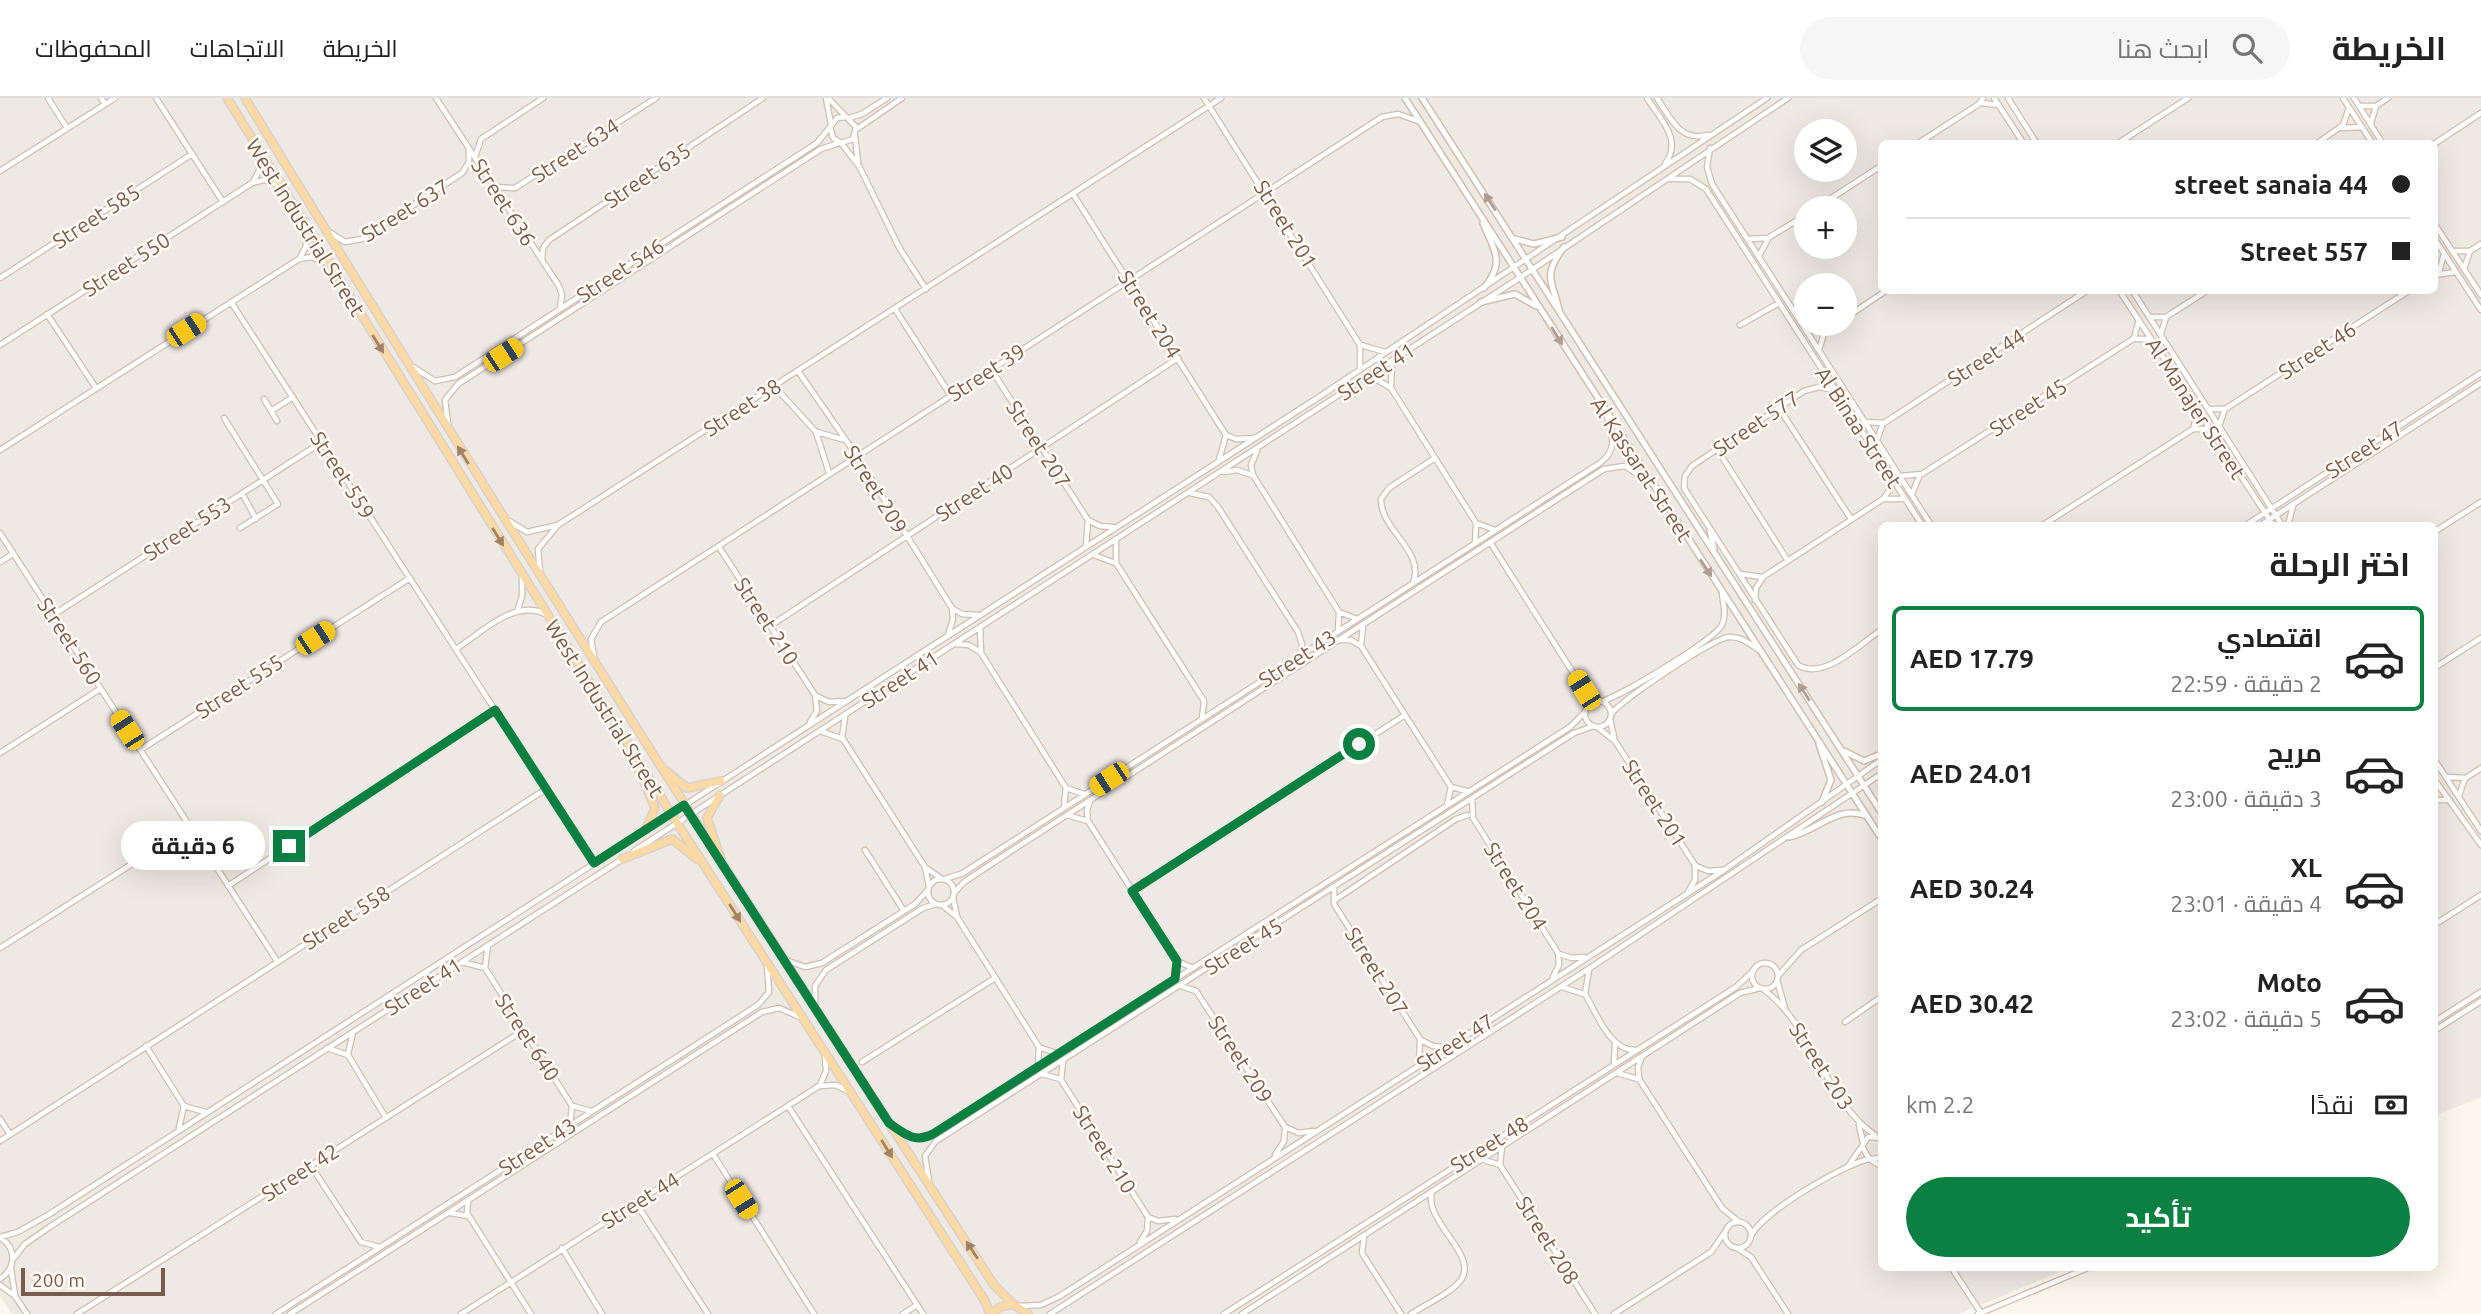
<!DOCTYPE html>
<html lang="ar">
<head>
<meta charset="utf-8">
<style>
	:root { --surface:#fff; --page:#f6f6f6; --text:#222; --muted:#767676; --line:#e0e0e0; --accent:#0b8043 }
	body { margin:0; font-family:Ubuntu,Cairo,sans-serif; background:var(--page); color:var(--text); direction:rtl; height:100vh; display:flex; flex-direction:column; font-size:26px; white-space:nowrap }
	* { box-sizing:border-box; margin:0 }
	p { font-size:23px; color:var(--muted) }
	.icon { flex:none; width:38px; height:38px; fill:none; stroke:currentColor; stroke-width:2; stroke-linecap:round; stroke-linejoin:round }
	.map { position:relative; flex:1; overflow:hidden; direction:ltr }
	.sheet { position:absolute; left:1878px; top:424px; width:560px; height:749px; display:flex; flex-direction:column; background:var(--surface); border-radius:10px; box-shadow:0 7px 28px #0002; direction:rtl }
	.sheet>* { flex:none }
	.banner { position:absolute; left:1878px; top:42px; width:560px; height:154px; border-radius:10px; box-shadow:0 7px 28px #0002; direction:rtl; display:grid; align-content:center; height:154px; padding:0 28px; background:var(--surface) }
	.tools { position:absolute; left:1794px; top:21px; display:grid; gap:14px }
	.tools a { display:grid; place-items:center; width:63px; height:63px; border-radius:50%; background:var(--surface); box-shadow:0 7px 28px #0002; font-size:35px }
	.scale { position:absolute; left:21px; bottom:18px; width:144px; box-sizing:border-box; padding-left:7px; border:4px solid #7a5c4d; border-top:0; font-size:19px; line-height:24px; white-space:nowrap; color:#7a5c4d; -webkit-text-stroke:5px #fffaf3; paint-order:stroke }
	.end { position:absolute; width:32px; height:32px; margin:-16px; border:9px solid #0b8043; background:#fff; box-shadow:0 0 0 4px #fff }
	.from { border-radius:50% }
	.bubble { position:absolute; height:49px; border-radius:24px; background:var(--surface); box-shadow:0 7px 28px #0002; font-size:23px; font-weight:700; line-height:49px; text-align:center; direction:rtl }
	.car { position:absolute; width:21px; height:42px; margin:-21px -10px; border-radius:9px; box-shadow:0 0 5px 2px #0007; background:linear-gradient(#f5c518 24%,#345 0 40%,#f5c518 0 76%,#345 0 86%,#f5c518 0) }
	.banner b { display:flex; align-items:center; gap:24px; height:66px; font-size:26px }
	.banner b+b { border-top:2px solid var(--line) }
	.banner i { width:18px; height:18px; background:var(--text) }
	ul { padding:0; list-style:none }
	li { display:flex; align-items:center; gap:21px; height:105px; margin:0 14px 10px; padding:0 14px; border:4px solid transparent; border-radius:10px }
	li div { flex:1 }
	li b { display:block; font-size:26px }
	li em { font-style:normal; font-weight:700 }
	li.on { border-color:var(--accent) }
	li>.icon { width:63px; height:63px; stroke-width:1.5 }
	h2 { padding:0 28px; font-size:32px; line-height:84px }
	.pay { display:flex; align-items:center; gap:18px; height:77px; padding:0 28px; font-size:26px }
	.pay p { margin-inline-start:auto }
	.cta { display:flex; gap:14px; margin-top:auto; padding:14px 28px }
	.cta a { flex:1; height:80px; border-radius:42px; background:var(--accent); color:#fff; font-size:28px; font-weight:700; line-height:80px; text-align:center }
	header { display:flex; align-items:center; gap:42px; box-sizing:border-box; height:98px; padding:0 35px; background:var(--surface); border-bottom:2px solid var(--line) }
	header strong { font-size:33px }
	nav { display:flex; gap:38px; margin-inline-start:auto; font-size:24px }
	.search { width:490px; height:63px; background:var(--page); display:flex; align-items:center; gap:18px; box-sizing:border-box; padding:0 24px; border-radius:38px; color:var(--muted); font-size:26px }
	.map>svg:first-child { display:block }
</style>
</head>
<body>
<header>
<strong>الخريطة</strong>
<div class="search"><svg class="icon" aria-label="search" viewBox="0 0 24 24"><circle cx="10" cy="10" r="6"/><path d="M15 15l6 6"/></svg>ابحث هنا</div>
<nav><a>الخريطة</a><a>الاتجاهات</a><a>المحفوظات</a></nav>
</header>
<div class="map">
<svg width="2481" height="1216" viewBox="0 0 2481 1216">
	<rect width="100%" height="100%" fill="#fdf6ec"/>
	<path fill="#efe9e4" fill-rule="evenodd" d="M0 0H2481V999L2434 1018V427H1881V1169H2072L1959 1216H12L0 1198ZM1806 33H1844V72H1806ZM1881 46H2434V192H1881ZM1806 110H1844V149H1806ZM1806 187H1844V226H1806Z"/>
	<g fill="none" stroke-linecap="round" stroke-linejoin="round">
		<g stroke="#d1beb0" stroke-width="7">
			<path id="minor" d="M48 0 67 30
				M101 0 105 6
				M156 0 223 104
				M436 0 559 188 562 197 560 210
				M826 0 831 26
				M828 0 856 29 853 41 841 45 833 40 830 29 837 20 846 19
				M1204 0 1360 247V271
				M1647 0C1661 22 1683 42 1665 66
				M1657 0C1671 21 1680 44 1708 37
				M1994 0 2024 46
				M2008 0 2037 46
				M2343 0 2373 46
				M2354 0 2383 46
				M1980 5 1999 7
				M2360 8H2376L2388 0
				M849 20 862 16 887 0
				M2371 25 2376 8
				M2342 30 2361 29
				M857 31 902 0
				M855 38 858 64
				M841 45 859 68 900 151 926 191
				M1917 46 1979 6 1983 0
				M2117 46 2188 0
				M2316 46 2343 27 2349 10
				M2434 46 2481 15
				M1710 50 1707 69 1712 86 1931 427
				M475 59 481 41 543 0
				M0 73 115 0
				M1668 81H1690L1706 91 1922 427
				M253 84 259 73 260 57
				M496 89 515 90 656 0
				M1073 96 1226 337 1236 341 1254 340
				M1816 110 1881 68
				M2434 125 2481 197
				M331 135 345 144 362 141 462 75 469 64V51
				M2434 140 2481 212
				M1748 141 1768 140 1806 117
				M2453 153H2470L2481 146
				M1759 158 1768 141
				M300 160 306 148 307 132
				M542 161 543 150 549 142 763 0
				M2464 171 2470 153
				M2439 174 2444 156
				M2434 177 2456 174
				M0 180 192 56
				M2119 192 2273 427
				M2132 192 2282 427
				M231 204 594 765
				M895 211 951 298
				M47 216 96 290
				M2150 219H2166L2208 192
				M1844 221 1887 192
				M1740 227 1779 205
				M1808 232H1827
				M2161 236 2166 219
				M2134 240 2139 222
				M0 247 252 85 264 82 279 87
				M1361 247 1385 254
				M1820 249 1824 235 1837 226
				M413 269 435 283 455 279 817 45 830 29
				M991 271 1088 422 1086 448
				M798 273 857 358 952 510 953 521 948 537
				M1366 281 1379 283 1391 290 1476 425 1495 432
				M774 288 816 334 829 375
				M1391 289 1392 263
				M1835 292 1819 289 1804 293 1692 368 1685 378 1684 390 1798 567C1824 583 1860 546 1881 532
				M264 301 277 323
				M1779 310 1851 421
				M2208 311H2225L2410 192
				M271 313 293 299
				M224 320 278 406 240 430
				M1866 324 1884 325 2088 192
				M448 326 445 302 458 286 821 51 839 45
				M2219 328 2225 311
				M2193 331 2198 313
				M817 334 845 342
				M1877 342 1883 325
				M1717 351 1788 463
				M0 352 299 161 311 159 327 165
				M1257 353 1251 367 1253 377 1339 514 1357 521
				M1219 362 1226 337
				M1224 374 1237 372 1252 377
				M1900 378 1922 376 2133 241H2151
				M242 395 256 421
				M1190 395 1209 399 1218 409 1298 534 1302 546 1300 557
				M1912 396 1919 379
				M1884 400 1890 391 1891 379
				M1088 422 1100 428 1113 429
				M509 423 527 434 558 427 1221 0
				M2043 427 2193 331H2210
				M2246 427 2481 275
				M2261 427 2481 285
				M2288 427 2293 408
				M2434 434 2481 404
				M0 435 277 863
				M1116 442V465L1204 603 1202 620
				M1490 444 1584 592 1599 602
				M1475 445 1476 426
				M719 449 815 597 817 613 810 624
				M1094 457 1115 465
				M0 464 13 456
				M540 474 538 451 558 427
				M1740 476 1762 479
				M1413 485C1426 453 1380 432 1381 401L1389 390 1435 360
				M1755 502 1756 490 1763 479 1883 401H1904
				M518 511 522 498V479
				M953 511 962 516 977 517
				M53 517 322 344
				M770 528 1178 260
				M980 529 981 555 1066 690 1084 696
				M1338 533 1339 515
				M1341 542H1351L1361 548 1451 689 1447 707
				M956 546 969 547 980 554
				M1361 547 1363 528
				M456 551C481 535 516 499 547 517
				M594 558 591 541 601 524 1382 19 1398 16 1418 23
				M2434 570 2481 540
				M816 598 829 604 843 603
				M1585 616a13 13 0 1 1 26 0a13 13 0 1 1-26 0Z
				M1602 603C1620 599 1715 541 1722 527 1727 517 1723 506 1722 495
				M1611 616C1623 601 1712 541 1729 539 1741 538 1750 546 1759 552
				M1610 621 1614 639
				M1597 629 1615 643 1695 767V782L1688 794
				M820 633 843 641 925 769 929 788
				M842 640 845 618
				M140 652 410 480
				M0 655 100 591
				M2434 661 2481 733
				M2447 679 2466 680 2481 670
				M2434 681 2481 747
				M1451 689 1467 693
				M2459 698 2465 680
				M1472 701 1473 720 1558 855 1559 867 1553 879
				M2434 702H2450
				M1090 703 1087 712 1088 723 1177 863 1193 870
				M1064 709 1066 690
				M1070 718 1088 723
				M865 752 904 813
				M634 753 1521 179 1788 0
				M1696 768 1708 773 1721 772
				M926 770 942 781
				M928 794a13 13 0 1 1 26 0a13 13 0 1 1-26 0Z
				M945 781 963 775 1600 365C1619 351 1612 335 1606 316
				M228 788 495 612
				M1334 790V806L1420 941 1419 966
				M1132 793 1405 617
				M955 794 964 784 1005 757 1604 371 1625 368 1651 385
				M953 800 957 818
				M1335 802 1456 721 1468 717
				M942 807 957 819 1039 949 1056 955
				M2434 827 2481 797
				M0 850 190 729
				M1559 856 1572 860 1584 859
				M786 862 805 869 822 865 915 806 928 792
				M462 864 485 870 572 1008 570 1026
				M1752 878a13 13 0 1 1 26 0a13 13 0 1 1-26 0Z
				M485 870 488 847
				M1589 872 1585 896C1597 916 1610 954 1637 952
				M1778 878 1801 852 1881 801
				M1777 882 1785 910
				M1181 888 1196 893 1285 1029 1299 1035 1313 1033
				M1562 889 1584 896
				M1763 891C1812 926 1826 1004 1875 1037
				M815 907V888L826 872 923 810 936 806
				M1845 924 1881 899
				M2434 924 2481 894
				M2434 933 2481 903
				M1421 942 1433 948 1445 949
				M146 948 184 1008 205 1014
				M327 950 348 957 386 1020
				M348 956 353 934
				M1642 959 1638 969 1639 981 1722 1110 1739 1124
				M1063 963 1061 982 1148 1119 1147 1133 1140 1144
				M862 964 995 880
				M1614 967 1615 945
				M1038 968 1039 949
				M1617 975 1638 981
				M1042 976 1060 981
				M820 987 826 973 825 959
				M573 1008 591 1013
				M788 1008 923 1216
				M0 1021 10 1036
				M1859 1027 1863 1045
				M893 1028 914 1040 933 1036 1570 629 1585 614
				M179 1030 184 1008
				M1881 1040 1868 1039 1862 1048 1869 1061 1881 1060
				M0 1043 546 691
				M1502 1048 1500 1067 1595 1216
				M713 1056 814 1216
				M1275 1057 1284 1043 1285 1030
				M1481 1061 1500 1067
				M1872 1063 1881 1068
				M1849 1067 1860 1051
				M311 1068 361 1144 379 1149
				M929 1083 925 1058 936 1043 1574 635 1594 628
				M468 1103 467 1115 531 1216
				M636 1105 708 1216
				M450 1115 468 1118
				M1148 1119 1158 1123 1175 1121
				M1725 1137a13 13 0 1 1 26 0a13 13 0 1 1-26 0Z
				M1364 1137 1362 1155 1401 1216
				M1751 1138C1761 1115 1844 1066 1869 1061
				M0 1139 18 1134 48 1117 1319 299 1767 0
				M562 1150 602 1216
				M1737 1150 1751 1159 1788 1216
				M13 1161 25 1146 51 1128 624 760
				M1951 1169 1981 1215
				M11 1171 15 1197
				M0 1181C16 1170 17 1151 1 1140
				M0 1187 15 1198 27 1216
				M1020 1208 1041 1207 1060 1198 1724 772 1881 662
				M77 1216 524 932
				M276 1216 758 907 769 894 767 868
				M290 1216 762 914 779 910 800 919
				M461 1216 819 988 836 987 849 994
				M903 1216 917 1207
				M1050 1216 1590 870 1881 676
				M1224 1216 1736 889 1752 874
				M1242 1216 1740 895 1760 890
				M1411 1216C1426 1206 1450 1196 1461 1182 1479 1156 1423 1124 1432 1093
				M1614 1216 1711 1154 1725 1134
				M1978 1216 2090 1169"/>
		</g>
		<g stroke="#d1beb0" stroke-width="8">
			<path id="tertiary" d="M1405 0 1881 740
				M1422 0 1881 714
				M1483 125C1494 153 1506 163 1484 190
				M1515 141 1534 146 1562 139
				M1481 204 1515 196 1536 208
				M1559 211C1551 181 1543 177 1564 149
				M1710 432 1714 451
				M1819 646 1831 682 1822 704
				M1844 653 1864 663 1881 656
				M1789 739C1818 733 1837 706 1867 718"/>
		</g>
		<g stroke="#dad1cd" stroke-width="10">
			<path id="primary" d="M227 0 677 725 985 1203 990 1216
				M245 0C489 400 739 795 994 1187L1013 1206
				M637 667 655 710 646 732
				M666 673 687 690 721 683
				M720 697 707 720 721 761
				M622 761 672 741 697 761
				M992 1216 1000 1209 1013 1206 1028 1216"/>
		</g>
		<use href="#minor" stroke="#fff" stroke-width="4.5"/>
		<use href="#tertiary" stroke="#fff" stroke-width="5"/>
		<use href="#primary" stroke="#fbd9a5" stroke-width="7"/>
	</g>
	<defs><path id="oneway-solid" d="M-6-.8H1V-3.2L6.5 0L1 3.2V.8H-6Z" transform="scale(1.75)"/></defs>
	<g fill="#af9d94">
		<use href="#oneway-solid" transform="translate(1490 104) rotate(-123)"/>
		<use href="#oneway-solid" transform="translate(1557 238) rotate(58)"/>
		<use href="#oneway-solid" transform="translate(1706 470) rotate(57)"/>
		<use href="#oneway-solid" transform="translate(1804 594) rotate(-123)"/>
	</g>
	<g fill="#a18267">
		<use href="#oneway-solid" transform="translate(378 246) rotate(58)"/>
		<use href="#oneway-solid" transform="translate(463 357) rotate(-122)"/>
		<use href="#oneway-solid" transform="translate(498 439) rotate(58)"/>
		<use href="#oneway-solid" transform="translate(735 815) rotate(58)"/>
		<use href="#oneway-solid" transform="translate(887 1051) rotate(58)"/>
		<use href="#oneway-solid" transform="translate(972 1152) rotate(-123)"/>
	</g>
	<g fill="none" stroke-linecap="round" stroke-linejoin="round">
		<path stroke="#0b8043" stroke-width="9" d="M289 748 495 612 594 765 684 707 889 1025C903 1035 915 1046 933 1036L1175 881 1177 863 1132 793 1359 646"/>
	</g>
	<g text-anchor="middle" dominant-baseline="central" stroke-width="5" stroke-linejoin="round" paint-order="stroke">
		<g font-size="21" fill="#7a5c4d" stroke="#fffaf3">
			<text transform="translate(575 52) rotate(-33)">Street 634</text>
			<text transform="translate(647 77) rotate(-34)">Street 635</text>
			<text transform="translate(504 104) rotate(57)">Street 636</text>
			<text transform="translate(405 112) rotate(-32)">Street 637</text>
			<text transform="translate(96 118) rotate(-33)">Street 585</text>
			<text transform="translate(1286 126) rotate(58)">Street 201</text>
			<text transform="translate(306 129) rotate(58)">West Industrial Street</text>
			<text transform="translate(126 166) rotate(-33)">Street 550</text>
			<text transform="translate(620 172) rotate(-33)">Street 546</text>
			<text transform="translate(1150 216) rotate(58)">Street 204</text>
			<text transform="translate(2317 252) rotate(-33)">Street 46</text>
			<text transform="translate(1986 259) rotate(-33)">Street 44</text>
			<text transform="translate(1376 273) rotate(-33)">Street 41</text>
			<text transform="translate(986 274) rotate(-33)">Street 39</text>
			<text transform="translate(742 309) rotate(-33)">Street 38</text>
			<text transform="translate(2028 309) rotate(-33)">Street 45</text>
			<text transform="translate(2196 310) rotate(57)">Al Manajer Street</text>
			<text transform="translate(1756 325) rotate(-34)">Street 577</text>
			<text transform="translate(1859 329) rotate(57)">Al Binaa Street</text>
			<text transform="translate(1039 346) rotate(57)">Street 207</text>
			<text transform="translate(2364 351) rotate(-33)">Street 47</text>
			<text transform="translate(1642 371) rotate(57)">Al Kassarat Street</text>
			<text transform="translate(343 377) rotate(57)">Street 559</text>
			<text transform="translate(876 391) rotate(58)">Street 209</text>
			<text transform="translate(974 394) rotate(-33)">Street 40</text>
			<text transform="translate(187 430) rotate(-33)">Street 553</text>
			<text transform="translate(767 523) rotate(57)">Street 210</text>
			<text transform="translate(70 543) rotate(57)">Street 560</text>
			<text transform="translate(1297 560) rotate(-33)">Street 43</text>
			<text transform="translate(900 581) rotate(-33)">Street 41</text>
			<text transform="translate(239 588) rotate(-33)">Street 555</text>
			<text transform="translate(605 610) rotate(58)">West Industrial Street</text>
			<text transform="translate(1655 705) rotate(57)">Street 201</text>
			<text transform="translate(1516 788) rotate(58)">Street 204</text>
			<text transform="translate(346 819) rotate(-33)">Street 558</text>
			<text transform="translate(1243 848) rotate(-32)">Street 45</text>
			<text transform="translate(1377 873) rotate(58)">Street 207</text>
			<text transform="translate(423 888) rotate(-33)">Street 41</text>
			<text transform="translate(528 939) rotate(57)">Street 640</text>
			<text transform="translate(1455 944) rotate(-33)">Street 47</text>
			<text transform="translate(1241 961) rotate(57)">Street 209</text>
			<text transform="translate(1822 968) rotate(57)">Street 203</text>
			<text transform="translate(1489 1046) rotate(-32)">Street 48</text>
			<text transform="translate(537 1048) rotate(-33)">Street 43</text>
			<text transform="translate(1105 1051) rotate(58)">Street 210</text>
			<text transform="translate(300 1074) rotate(-33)">Street 42</text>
			<text transform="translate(640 1102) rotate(-32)">Street 44</text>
			<text transform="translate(1548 1142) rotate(58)">Street 208</text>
		</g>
	</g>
</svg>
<div class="tools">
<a><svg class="icon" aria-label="layers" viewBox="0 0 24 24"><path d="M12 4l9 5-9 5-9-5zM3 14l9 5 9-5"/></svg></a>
<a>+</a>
<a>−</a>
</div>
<div class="scale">200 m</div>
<i class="end from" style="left:1359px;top:646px"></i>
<i class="end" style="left:289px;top:748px"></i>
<div class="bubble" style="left:121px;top:723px;width:144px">6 دقيقة</div>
<i class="car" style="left:186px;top:232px;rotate:57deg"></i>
<i class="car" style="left:503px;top:257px;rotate:57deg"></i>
<i class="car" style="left:315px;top:540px;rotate:57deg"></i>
<i class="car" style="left:1584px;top:592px;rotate:328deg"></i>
<i class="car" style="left:127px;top:632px;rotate:327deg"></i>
<i class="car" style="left:1109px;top:681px;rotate:237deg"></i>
<i class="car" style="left:741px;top:1101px;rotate:148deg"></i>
<div class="banner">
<b><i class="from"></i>44 street sanaia</b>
<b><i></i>Street 557</b>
</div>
<section class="sheet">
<h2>اختر الرحلة</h2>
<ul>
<li class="on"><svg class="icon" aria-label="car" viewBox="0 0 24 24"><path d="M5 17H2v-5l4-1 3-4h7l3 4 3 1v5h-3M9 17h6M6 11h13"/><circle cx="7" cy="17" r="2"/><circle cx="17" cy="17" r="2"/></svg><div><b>اقتصادي</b><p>2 دقيقة · 22:59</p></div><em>AED 17.79</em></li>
<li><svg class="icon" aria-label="car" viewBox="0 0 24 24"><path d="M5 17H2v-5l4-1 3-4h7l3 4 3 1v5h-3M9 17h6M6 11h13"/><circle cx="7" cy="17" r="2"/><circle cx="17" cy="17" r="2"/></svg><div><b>مريح</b><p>3 دقيقة · 23:00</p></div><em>AED 24.01</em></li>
<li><svg class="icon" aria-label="car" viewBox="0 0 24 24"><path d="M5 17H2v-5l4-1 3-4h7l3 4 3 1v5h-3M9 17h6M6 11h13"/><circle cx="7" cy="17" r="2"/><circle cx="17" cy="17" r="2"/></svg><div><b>XL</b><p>4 دقيقة · 23:01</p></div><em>AED 30.24</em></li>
<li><svg class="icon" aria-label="car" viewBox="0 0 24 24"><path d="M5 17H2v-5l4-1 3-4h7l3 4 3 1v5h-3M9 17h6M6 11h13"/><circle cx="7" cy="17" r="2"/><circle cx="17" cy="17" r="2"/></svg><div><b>Moto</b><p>5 دقيقة · 23:02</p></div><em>AED 30.42</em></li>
</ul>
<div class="pay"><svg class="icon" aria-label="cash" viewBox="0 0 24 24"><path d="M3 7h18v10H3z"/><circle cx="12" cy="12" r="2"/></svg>نقدًا<p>2.2 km</p></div>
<div class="cta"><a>تأكيد</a></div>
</section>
</div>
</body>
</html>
